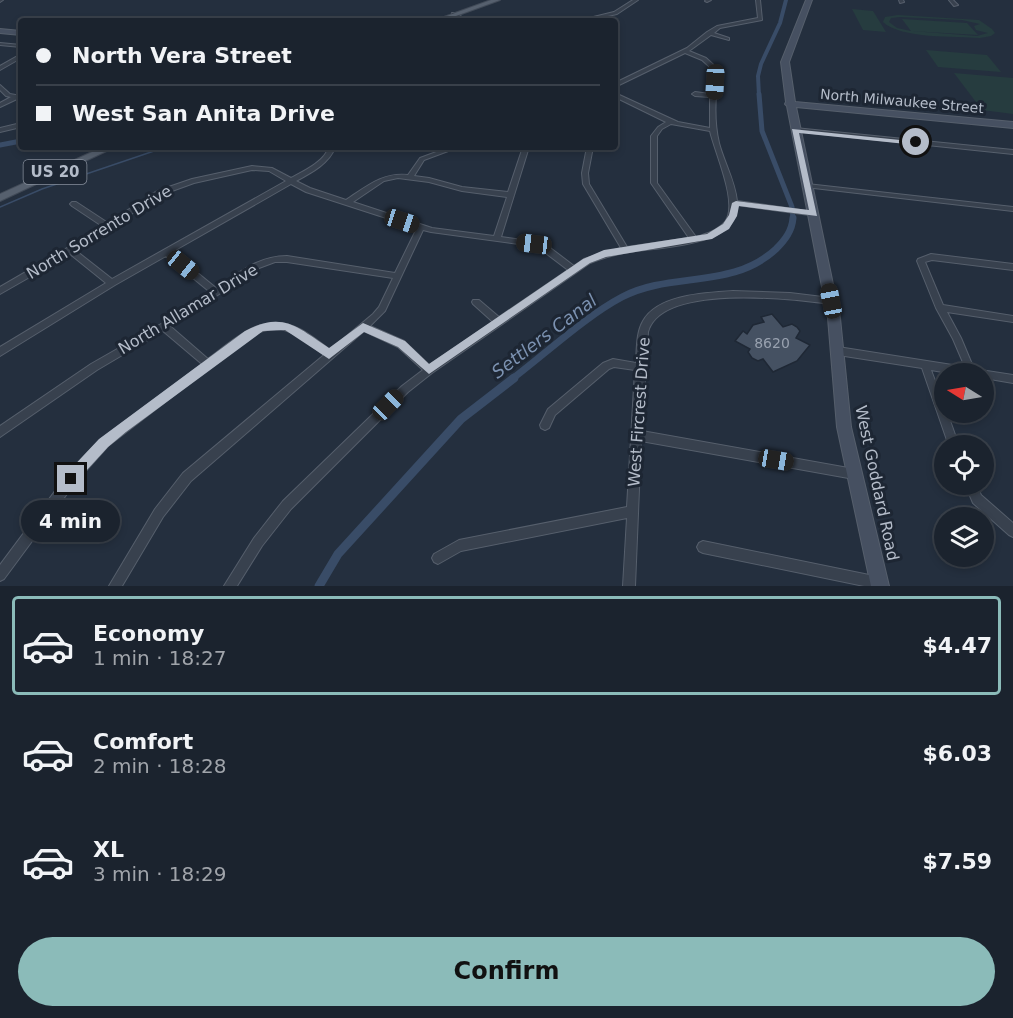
<!DOCTYPE html>
<html lang="en">
<head>
<meta charset="utf-8">
<style>
	:root { --surface:#1b232e; --page:#242b36; --text:#f1f3f6; --muted:#a0a4aa; --line:#39404a; --accent:#8bbbb9 }
	body { margin:0; font-family:"DejaVu Sans",sans-serif; background:var(--page); color:var(--text); height:100vh; display:flex; flex-direction:column; font-size:22px; white-space:nowrap }
	* { box-sizing:border-box; margin:0 }
	p { font-size:20px; color:var(--muted) }
	.icon { flex:none; width:33px; height:33px; fill:none; stroke:currentColor; stroke-width:2; stroke-linecap:round; stroke-linejoin:round }
	.map { position:relative; height:586px; overflow:hidden }
	.drawer { display:flex; flex-direction:column; background:var(--surface); flex:1 }
	.drawer>* { flex:none }
	.guide { position:absolute; left:18px; top:18px; width:600px; height:132px; border-radius:6px; box-shadow:0 3px 9px #0003,0 0 0 2px var(--line); display:grid; align-content:center; height:132px; padding:0 18px; background:var(--surface) }
	.needle { width:39px; rotate:281deg }
	.tools { position:absolute; left:934px; top:363px; display:grid; gap:12px }
	.tools a { display:grid; place-items:center; width:60px; height:60px; border-radius:50%; background:var(--surface); box-shadow:0 3px 9px #0003,0 0 0 2px var(--line); font-size:30px }
	.end { position:absolute; width:27px; height:27px; margin:-14px; border:8px solid #b4bcc9; background:#111; box-shadow:0 0 0 3px #111 }
	.from { border-radius:50% }
	.bubble { position:absolute; height:42px; border-radius:21px; background:var(--surface); box-shadow:0 3px 9px #0003,0 0 0 2px var(--line); font-size:20px; font-weight:700; line-height:42px; text-align:center }
	.car { position:absolute; width:18px; height:36px; margin:-18px -9px; border-radius:8px; box-shadow:0 0 4px 2px #0007; background:linear-gradient(#222 24%,#8ab4d8 0 40%,#222 0 76%,#8ab4d8 0 86%,#222 0) }
	.guide b { display:flex; align-items:center; gap:21px; height:57px; font-size:22px }
	.guide b+b { border-top:2px solid var(--line) }
	.guide i { width:15px; height:15px; background:var(--text) }
	ul { padding:10px 0 0; list-style:none }
	li { display:flex; align-items:center; gap:18px; height:99px; margin:0 12px 9px; padding:0 6px; border:3px solid transparent; border-radius:6px }
	li div { flex:1 }
	li b { display:block; font-size:22px }
	li em { font-style:normal; font-weight:700 }
	li.on { border-color:var(--accent) }
	li>.icon { width:54px; height:54px; stroke-width:1.5 }
	.primary-button { display:flex; gap:12px; margin-top:auto; padding:12px 18px }
	.primary-button a { flex:1; height:69px; border-radius:36px; background:var(--accent); color:#111; font-size:24px; font-weight:700; line-height:69px; text-align:center }
	.map>svg:first-child { display:block }
</style>
</head>
<body>
<div class="map">
<svg width="1013" height="586" viewBox="0 0 1013 586">
	<rect width="100%" height="100%" fill="#242f3e"/>
	<path fill="#263c3f" fill-rule="evenodd" d="M852 9 873 11 886 32 863 30Z
		M898 15 979 20 992 29 995 33 991 36 980 38C955 36 901 39 883 22L885 17ZM900 17 962 20 980 24 974 26 976 30 988 33 977 36 911 31 978 35 967 23 902 19 911 31 897 28 889 22 891 18Z
		M926 50 987 55 1001 72 938 67Z
		M954 73 1013 78V114L982 110Z"/>
	<g fill="none" stroke-linecap="round" stroke-linejoin="round">
		<path stroke="#394c67" stroke-width="1.5" d="M0 207 42 189 157 150 174 147"/>
		<path stroke="#394c67" stroke-width="4" d="M759 96 758 76 761 64 780 23 786 0"/>
		<path stroke="#394c67" stroke-width="5" d="M759 94 762 131 792 207 793 219
			M0 145 21 141"/>
		<path stroke="#394c67" stroke-width="7" d="M512 379C545 354 586 316 622 297 671 271 732 290 776 249 785 240 792 231 793 218"/>
		<path stroke="#394c67" stroke-width="9" d="M319 586 338 554 461 419 514 378"/>
	</g>
	<path fill="#455162" stroke="#1f2835" stroke-width="1.5" d="M772 314 783 327 792 324 797 327 800 331 796 338 810 345 797 361 773 372 763 359 758 361 752 358 748 352 750 349 735 341 743 331 747 334 753 325 764 322 761 317Z"/>
	<g fill="none" stroke-linecap="round" stroke-linejoin="round">
		<g stroke="#565f6c" stroke-width="2">
			<path id="street" d="M0 0H3L0 2Z
				M633 0H638L617 14 585 21H577L614 12Z
				M706 0H711L707 2 705 1Z
				M756 0H760L762 20 720 28 714 33 729 38V40L711 35 689 51 706 58 718 69C716 94 713 118 719 143 724 162 735 181 737 201L814 212 818 214 817 216 737 205C739 247 659 247 630 252 616 254 603 258 590 263L432 373 408 392 291 509 262 546 237 586H224L254 538 283 501 402 386 423 370 398 347 364 331 191 481 163 517 122 586H109L155 509 183 473 324 355C298 336 284 319 251 336L108 446 75 483 4 579 0 581V565L67 475 100 440 202 364 163 331 97 370 0 437V426L91 364 161 324 210 292 166 256 115 285 0 356V347L106 283 70 254 0 294V287L67 248 102 226 72 206 70 204 72 202H76L108 223 157 191 192 179 252 166 272 168 291 178C304 171 324 162 329 147H335C330 163 311 173 296 181L310 188 346 200C366 187 383 172 408 175L420 158 450 147H459L424 160 414 176 429 178 462 187 508 192 523 147H529L501 237 537 242 549 247 574 266 584 259 621 248 583 184 582 173 587 147H593L588 173 589 184 627 247 689 238 651 183V136L658 127 666 122 615 97V93L678 122 710 128V97L695 96 692 94 695 92 710 94 712 69 702 60 685 53 617 86 615 87V83L687 48 707 32 717 26 758 18ZM671 124 710 131C715 153 739 204 725 222 717 231 706 234 696 237L657 183V136L662 129ZM252 170 269 171 286 181 112 279 75 250 161 195 194 183ZM398 178 429 182 462 191 507 197 494 236 432 228 353 202 384 181ZM291 184 306 192 417 228 395 273 287 256C258 256 239 273 216 288L172 252ZM423 230 431 232 533 246 543 251 568 270 499 317 479 300H473L472 302 473 304 493 322 429 365 404 341 370 326 385 311ZM275 262H287L393 278 379 307 373 314 330 350C319 342 308 332 295 327 261 312 234 340 208 359L170 326 259 268Z
				M899 0H903L904 2 900 3Z
				M949 0H953L958 5 954 6Z
				M452 13H456L468 21H463L452 15Z
				M0 43 21 45V47L0 45Z
				M21 54V58L0 70V66Z
				M0 85 10 94 21 96V100L17 99 0 107V103L11 97 6 96 0 90Z
				M21 123V127L0 132V128Z
				M795 128 1013 150V154L793 131V129Z
				M807 184 1013 207V211L805 187 804 186Z
				M931 254 1013 264V270L932 260 925 262 943 305 1013 316V322L947 312 961 338 974 369 1013 375V383L984 378V374H954L931 370 945 407V412H947L959 446H949L922 368 838 355 835 354 833 351 835 348 838 347 965 367 953 339 936 308 917 261 918 259Z
				M733 291 790 293 831 298 834 299 835 301 834 303 831 304C792 299 661 283 648 332L642 431 854 469 858 470 859 474 858 478 854 479 641 441 635 586H623L627 518 461 551 438 564 434 562 432 558 434 554 459 540 627 507 635 370 614 367 609 369 555 415 549 428 545 430 541 428 540 425 548 409 603 363 613 359 636 363C637 349 636 333 643 321 658 294 706 293 733 291Z
				M965 484H976L981 495 1013 523V537L1009 535 973 503Z
				M703 541 879 577 883 579 885 583 884 586H864L703 553 699 551 697 547 699 543Z"/>
		</g>
		<g stroke="#565f6c" stroke-width="2">
			<path id="secondary" d="M806 0H812L789 62 795 102 1013 122V128L796 107 840 318 851 427 889 586H871L837 427 828 318 787 106 785 104 786 102 781 62Z
				M0 29 21 31V35L0 33Z"/>
		</g>
		<g stroke="#414a57" stroke-width="2">
			<path id="primary" d="M491 0H500L442 21H433Z
				M103 147H115L0 201V194Z"/>
		</g>
		<use href="#street" fill="#38414e" fill-rule="evenodd"/>
		<use href="#secondary" fill="#465061" fill-rule="evenodd"/>
		<use href="#primary" fill="#56606e" fill-rule="evenodd"/>
	</g>
	<path fill="#b4bcc9" d="M792 129 920 142 916 145 799 133 817 216 739 206 737 216 729 229 712 239 606 257 590 263 429 374 398 347 364 332 329 359 285 330 263 331 126 432 108 447 75 483H66L65 479 66 474 99 439 245 331C283 311 297 327 329 348L363 323 405 341 429 364 583 259 604 250 707 234 723 224 729 215 732 203 736 201 809 210Z"/>
	<g text-anchor="middle" dominant-baseline="central" stroke-width="6" stroke-linejoin="round" paint-order="stroke">
		<g font-size="14" fill="#b4bcc9" stroke="#1d2633">
			<text transform="translate(902 101) rotate(5)">North Milwaukee Street</text>
		</g>
		<g font-size="14" fill="#98a1af">
			<text x="772" y="343">8620</text>
		</g>
		<rect fill="#1d2633" stroke="#878f9c" stroke-width="1.5" x="23.5" y="160" width="63" height="24" rx="4.5"/>
		<g font-size="15" font-weight="bold" fill="#b4bcc9">
			<text x="55" y="172">US 20</text>
		</g>
		<g font-size="16" fill="#b4bcc9" stroke="#1d2633">
			<text transform="translate(99 232) rotate(-31)">North Sorrento Drive</text>
			<text transform="translate(188 309) rotate(-31)">North Allamar Drive</text>
			<text transform="translate(639 412) rotate(-86)">West Fircrest Drive</text>
			<text transform="translate(877 483) rotate(78)">West Goddard Road</text>
		</g>
		<g font-size="18" font-style="italic" fill="#7c92b1" stroke="#1d2633">
			<text transform="translate(544 336) rotate(-37)">Settlers Canal</text>
		</g>
	</g>
</svg>
<div class="tools">
<a><svg class="needle" viewBox="-14 -14 28 28"><path d="M0-13l5 13h-10z" fill="#e53935"/><path d="M0 13l5-13h-10z" fill="#a0a4aa"/></svg></a>
<a><svg class="icon" aria-label="locate" viewBox="0 0 24 24"><circle cx="12" cy="12" r="6"/><path d="M12 2v4M12 18v4M2 12h4M18 12h4"/></svg></a>
<a><svg class="icon" aria-label="layers" viewBox="0 0 24 24"><path d="M12 4l9 5-9 5-9-5zM3 14l9 5 9-5"/></svg></a>
</div>
<i class="end from" style="left:916px;top:142px"></i>
<i class="end" style="left:71px;top:479px"></i>
<div class="bubble" style="left:21px;top:500px;width:99px">4 min</div>
<i class="car" style="left:715px;top:82px;rotate:183deg"></i>
<i class="car" style="left:402px;top:221px;rotate:108deg"></i>
<i class="car" style="left:534px;top:244px;rotate:277deg"></i>
<i class="car" style="left:183px;top:265px;rotate:129deg"></i>
<i class="car" style="left:831px;top:301px;rotate:349deg"></i>
<i class="car" style="left:388px;top:405px;rotate:45deg"></i>
<i class="car" style="left:776px;top:460px;rotate:100deg"></i>
<div class="guide">
<b><i class="from"></i>North Vera Street</b>
<b><i></i>West San Anita Drive</b>
</div>
</div>
<section class="drawer">
<ul>
<li class="on"><svg class="icon" aria-label="car" viewBox="0 0 24 24"><path d="M5 17H2v-5l4-1 3-4h7l3 4 3 1v5h-3M9 17h6M6 11h13"/><circle cx="7" cy="17" r="2"/><circle cx="17" cy="17" r="2"/></svg><div><b>Economy</b><p>1 min · 18:27</p></div><em>$4.47</em></li>
<li><svg class="icon" aria-label="car" viewBox="0 0 24 24"><path d="M5 17H2v-5l4-1 3-4h7l3 4 3 1v5h-3M9 17h6M6 11h13"/><circle cx="7" cy="17" r="2"/><circle cx="17" cy="17" r="2"/></svg><div><b>Comfort</b><p>2 min · 18:28</p></div><em>$6.03</em></li>
<li><svg class="icon" aria-label="car" viewBox="0 0 24 24"><path d="M5 17H2v-5l4-1 3-4h7l3 4 3 1v5h-3M9 17h6M6 11h13"/><circle cx="7" cy="17" r="2"/><circle cx="17" cy="17" r="2"/></svg><div><b>XL</b><p>3 min · 18:29</p></div><em>$7.59</em></li>
</ul>
<div class="primary-button"><a>Confirm</a></div>
</section>
</body>
</html>
